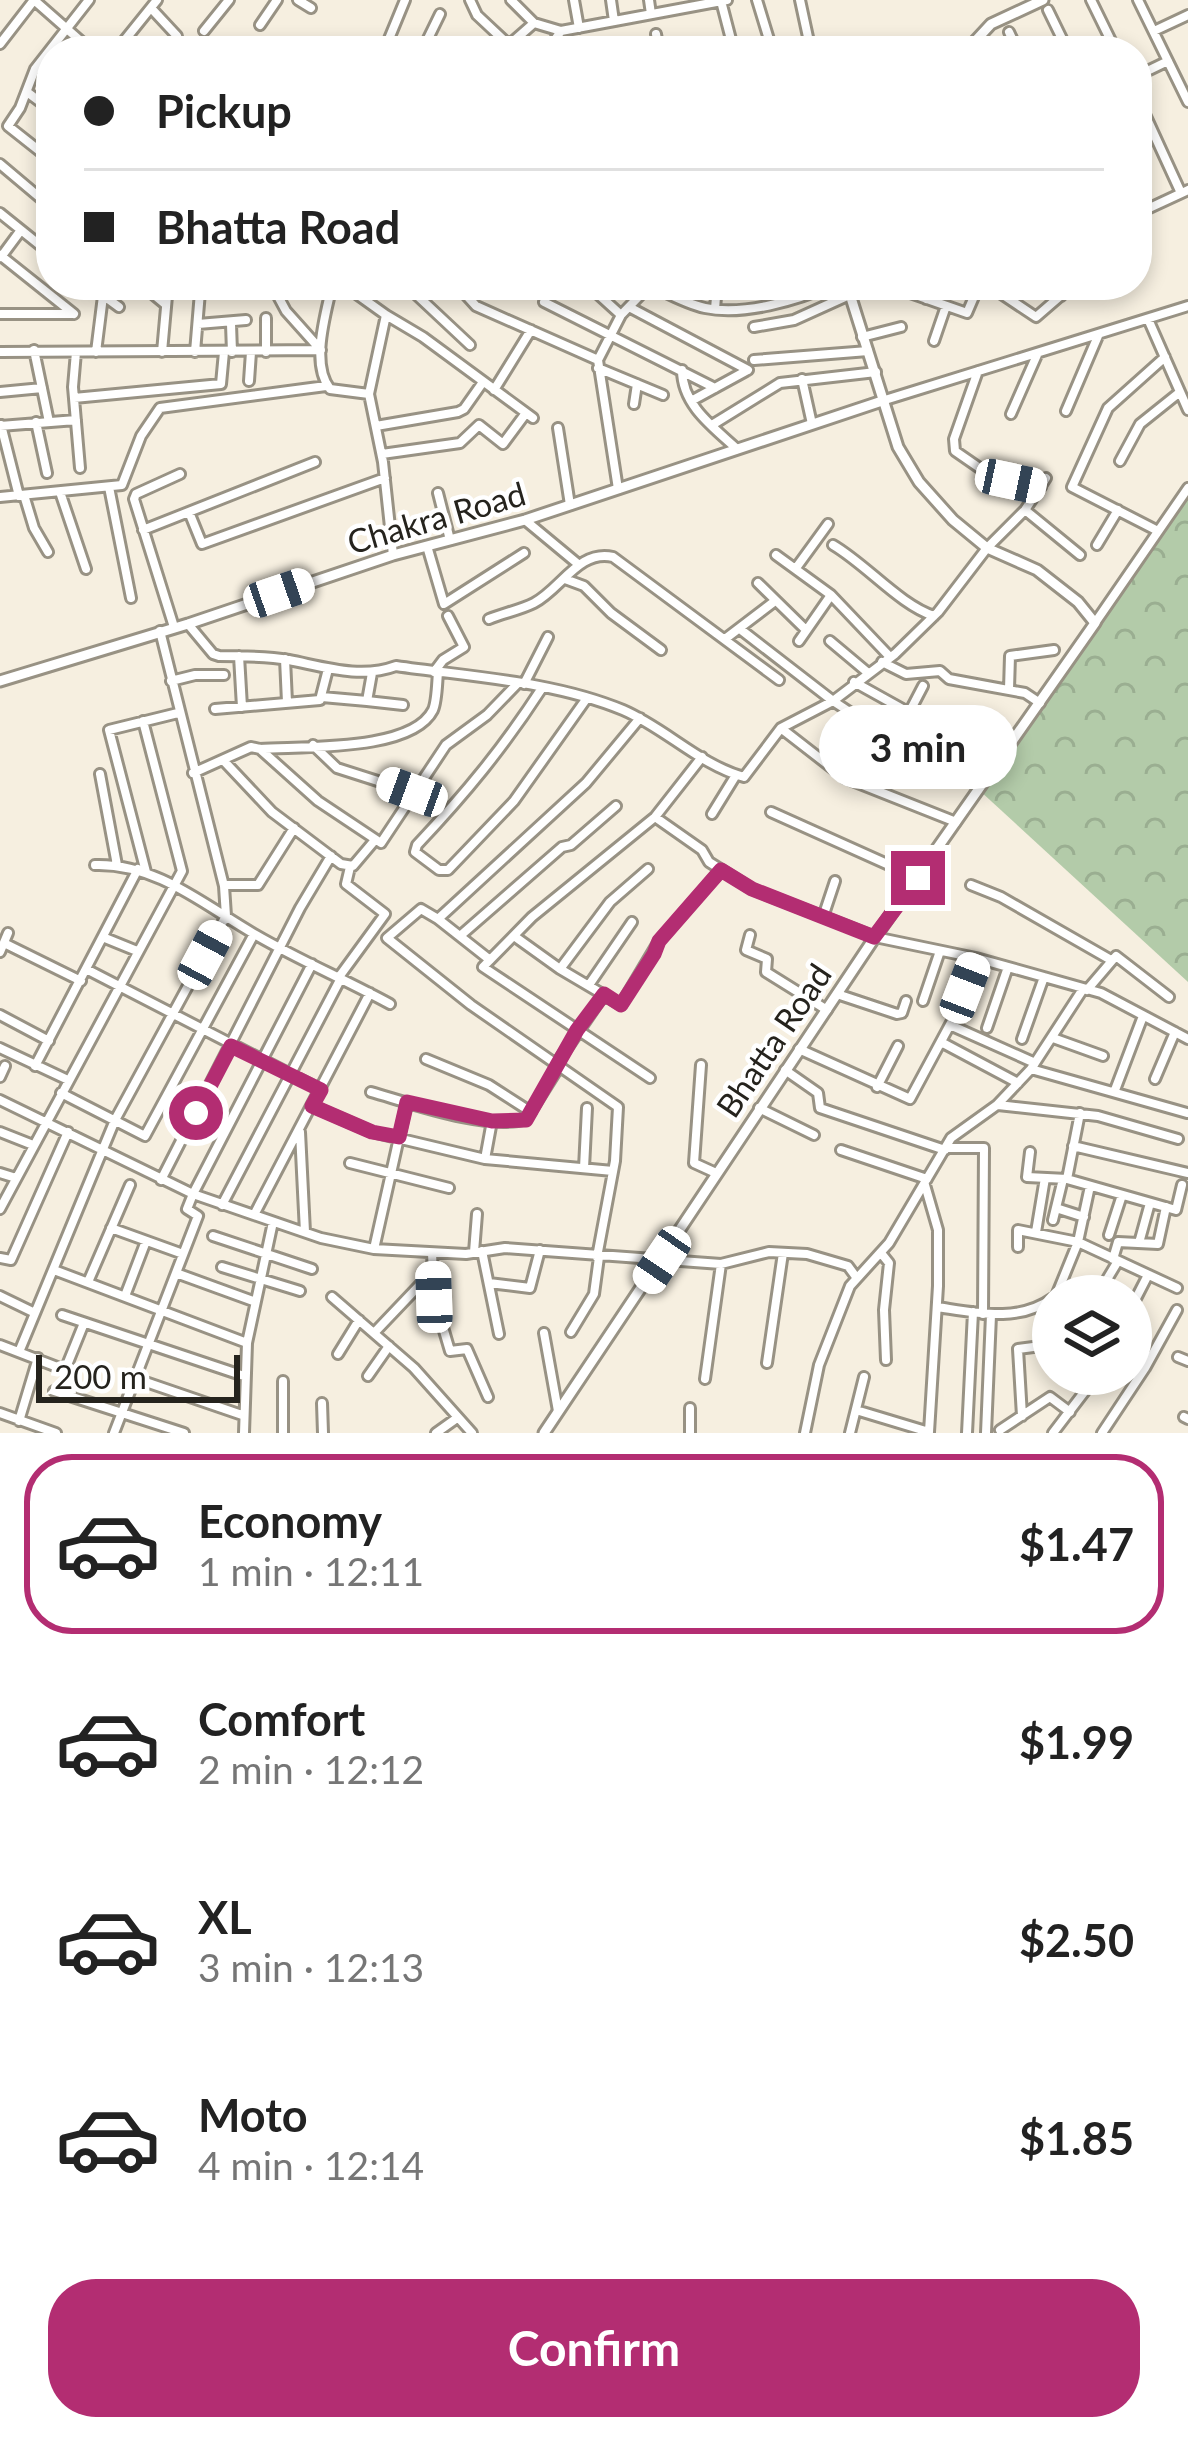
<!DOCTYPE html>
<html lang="en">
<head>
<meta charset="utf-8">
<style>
	:root { --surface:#fff; --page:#f6f6f6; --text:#222; --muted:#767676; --line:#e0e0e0; --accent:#b32d72 }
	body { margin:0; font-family:Lato,sans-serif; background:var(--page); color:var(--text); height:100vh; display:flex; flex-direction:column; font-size:45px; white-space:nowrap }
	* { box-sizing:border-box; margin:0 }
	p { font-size:39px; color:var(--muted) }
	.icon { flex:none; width:66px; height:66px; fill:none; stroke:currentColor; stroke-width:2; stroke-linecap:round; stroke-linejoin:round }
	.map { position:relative; height:1433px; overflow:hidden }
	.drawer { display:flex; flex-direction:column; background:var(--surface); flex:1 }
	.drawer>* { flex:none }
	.top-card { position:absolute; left:36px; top:36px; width:1116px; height:264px; border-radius:48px; box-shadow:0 6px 18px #0003; display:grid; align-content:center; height:264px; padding:0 48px; background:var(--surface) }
	.controls { position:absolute; left:1032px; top:1275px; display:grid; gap:24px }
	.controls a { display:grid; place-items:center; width:120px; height:120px; border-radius:50%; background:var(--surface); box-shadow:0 6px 18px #0003; font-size:60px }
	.scale { position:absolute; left:36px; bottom:30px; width:204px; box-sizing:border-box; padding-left:12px; border:6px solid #25231d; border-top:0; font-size:33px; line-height:42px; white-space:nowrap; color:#25231d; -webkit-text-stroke:9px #fff; paint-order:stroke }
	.end { position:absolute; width:54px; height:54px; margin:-27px; border:15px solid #b32d72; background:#fff; box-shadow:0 0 0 6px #fff }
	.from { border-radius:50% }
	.bubble { position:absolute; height:84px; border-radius:42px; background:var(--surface); box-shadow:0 6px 18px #0003; font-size:39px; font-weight:700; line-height:84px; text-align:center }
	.car { position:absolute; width:36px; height:72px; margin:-36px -18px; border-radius:15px; box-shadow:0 0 9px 3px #0007; background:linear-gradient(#fff 24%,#345 0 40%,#fff 0 76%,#345 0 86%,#fff 0) }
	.top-card b { display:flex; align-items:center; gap:42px; height:114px; font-size:45px }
	.top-card b+b { border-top:3px solid var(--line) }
	.top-card i { width:30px; height:30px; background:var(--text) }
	ul { padding:21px 0 0; list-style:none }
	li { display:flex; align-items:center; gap:36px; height:180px; margin:0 24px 18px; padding:0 24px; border:6px solid transparent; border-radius:48px }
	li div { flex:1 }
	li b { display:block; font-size:45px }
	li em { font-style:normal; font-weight:700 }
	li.selected { border-color:var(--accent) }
	li>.icon { width:108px; height:108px; stroke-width:1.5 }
	.button { display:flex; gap:24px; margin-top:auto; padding:24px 48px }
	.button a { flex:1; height:138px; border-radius:48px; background:var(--accent); color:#fff; font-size:48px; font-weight:700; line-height:138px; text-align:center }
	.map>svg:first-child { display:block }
</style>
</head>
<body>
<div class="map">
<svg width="1188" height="1433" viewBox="0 0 1188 1433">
	<defs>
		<pattern id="forest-crowns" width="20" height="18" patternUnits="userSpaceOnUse" patternTransform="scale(3)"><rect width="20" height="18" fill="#b3cba9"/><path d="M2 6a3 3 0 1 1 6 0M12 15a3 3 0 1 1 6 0" fill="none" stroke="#9aae91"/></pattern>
	</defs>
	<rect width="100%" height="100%" fill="#f6efe0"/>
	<path fill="url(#forest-crowns)" d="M1188 488V982L979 790Z"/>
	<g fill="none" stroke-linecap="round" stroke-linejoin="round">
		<g stroke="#989284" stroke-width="14">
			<path id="minor" d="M298 0 311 8
				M470 0 477 15 509 45 534 23
				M511 0 534 23 561 31
				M574 0 579 28
				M611 0 614 21
				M649 0 651 14
				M757 0 771 46
				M800 0 811 51
				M1091 0 1116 51
				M1138 0 1188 102
				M721 1 734 51
				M151 8 177 36
				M1048 10 1068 51
				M260 25 277 0
				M204 31 229 0
				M1154 31 1188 15
				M1009 32 1018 51
				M656 34 659 51
				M0 44 34 0 92 51
				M116 51 157 0
				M234 51 281 43 287 51
				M384 51 405 0
				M422 51 440 14
				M547 51 561 31 727 0
				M1137 76 1168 61
				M27 92 51 110
				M1137 97 1181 193
				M51 160 8 126 20 108 35 69 89 0
				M0 164 51 207
				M1137 198 1143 211 1188 190
				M0 213 51 254
				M0 255 74 314
				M1 257 21 230
				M89 285 119 307
				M142 285 165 304
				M194 285 200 292 195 352
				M250 285 255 292
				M272 285 286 311 320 349
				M332 285C326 314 310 363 330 389L369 394 383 462 393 555
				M344 285 386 315 369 394
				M406 285 470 345
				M457 285 476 306 598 360
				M588 285 621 315
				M650 285C667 293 686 304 705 308 742 316 797 301 831 285
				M887 285 967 313 979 285
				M988 285 1036 317 1073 285
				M1049 285 1061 296
				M926 299 933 285
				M544 302 715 388
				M629 307 748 370
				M715 309 717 285
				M0 314H72
				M386 315 423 337 533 418
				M1148 319 1188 410
				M198 324 246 320
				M231 324 232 352
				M754 327 794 320 847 296
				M862 337 901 327
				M934 341 946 306
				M34 350 49 422
				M0 352 321 350
				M76 352 73 387 80 468
				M96 352 103 296
				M162 352 168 285
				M266 352V318
				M754 360 868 351
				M598 368 663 395
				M682 370C682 405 713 427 737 449
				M978 371 954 439 955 451 981 469 1041 487
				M802 379 812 424
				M249 381 251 352
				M494 390 531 330
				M0 392 42 388
				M74 398 221 384 224 352
				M885 400 1188 306
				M691 401 746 371
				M634 404 637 384
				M1066 411 1098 336
				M1011 414 1037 355
				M36 422 47 473
				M1 425 19 496
				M712 425 780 383 876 372
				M0 426 76 420
				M376 426 458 412 464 409 483 382
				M558 428 570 505
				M382 454 460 443 479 425 503 444 526 413
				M1120 461 1140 424 1180 392
				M109 487 131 598
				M618 489 598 360 621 315 650 285
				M60 492 86 569
				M438 493 450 540
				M24 495 34 528 48 552
				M0 497 122 485 141 436 160 408 326 386
				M1025 510 1080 555
				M189 512 202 544 385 478
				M525 520 578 564
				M143 530 315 462
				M1158 531 1072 487 1108 408 1165 357
				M833 545C867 565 900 605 934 616
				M1097 545 1118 510
				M427 546 444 604 524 553
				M776 555 831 595 890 657
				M796 568 828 524
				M565 579 584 586 611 613 661 650
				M758 583 806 630
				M489 619C504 613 520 610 534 603 561 589 579 549 613 557L779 680
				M1095 623 1188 488
				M188 624 213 654 219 656C242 656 266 656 289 660 325 667 361 679 396 666 471 677 553 681 623 710 665 728 700 765 744 777L781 728 833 701 895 654 938 612 987 548 1025 510 1046 478
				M174 627 134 499 136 494 180 474
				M740 629 833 701 886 736 895 737 899 732 923 686
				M725 639 775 601
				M799 641 831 595
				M830 641 867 672
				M239 656 242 707
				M285 659 287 702
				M882 662 906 674 940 671 949 679 1025 693 1040 703
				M434 672 443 660 464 647 448 616
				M171 681 195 675H224
				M854 682 908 712
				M524 684 548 637
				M542 688C503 748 466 793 417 845L415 852 439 870H448L514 801 587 698
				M1009 689 1010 656 1054 650
				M322 697 367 701 372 673
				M367 701 403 705
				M215 709 320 700 328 669
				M782 729 845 778 956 822
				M313 745 337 768 412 792
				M260 749 318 801 381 843 446 745 487 715 518 683
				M223 760 272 812 341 864 353 866 375 840
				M193 773 251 747 260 749C302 746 412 752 433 710 437 701 437 683 438 672
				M100 774 117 865
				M771 812 918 878
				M712 814 736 775
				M655 817 702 850 709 862 752 889 875 937 976 958 1101 993 1188 1039
				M95 865C157 863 205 906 256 935 299 960 346 980 390 1004
				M648 869 610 902 560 969 621 1005 659 941 721 870
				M146 872 109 730 178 713
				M225 885H258L294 828
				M971 885 1001 897 1111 960
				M824 914 835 881
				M438 919 421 909 387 938 471 1005 618 1107 615 1161 597 1257
				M750 935 746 950 767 959 766 972 827 1010
				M460 936 562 847 571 845 616 806
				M514 936 560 969
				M105 938 137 951
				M4 943 81 981
				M0 952 8 933
				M490 960 438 919 586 783 640 718
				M88 970 321 1090
				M339 977 385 914 346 884 350 867
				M589 985 632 922
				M1087 990 1116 956 1169 997
				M837 994 897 1014 902 1013 906 1001
				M923 1001 940 951
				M0 1015 49 1041
				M950 1025 1035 1063
				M987 1028 1008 967
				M1053 1038 1103 1056
				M1022 1039 1044 977
				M941 1042 1018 1083
				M0 1048 68 1080
				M799 1049 910 1099 953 1019 976 958
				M426 1059 489 1085 531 1112
				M557 1063 604 994
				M701 1065 694 1163 716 1173
				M35 1066 138 869
				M1031 1069 1187 1113
				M785 1070 818 1093 820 1108 945 1150
				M0 1077 5 1066
				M650 1078 483 967 532 917 655 817 702 757
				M1155 1079 1175 1032
				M877 1087 898 1046
				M1115 1090 1143 1016
				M371 1092C410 1103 488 1131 526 1119L560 1065
				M61 1093 145 1136 254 934
				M0 1100 193 1194 321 1238 374 1249 466 1254 505 1248 721 1264 769 1252 807 1254 848 1266 856 1277
				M998 1105 1098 1116 1178 1139
				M312 1106 372 1132 485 1159 613 1171
				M759 1108 814 1135
				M0 1132 33 1145
				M300 1132 305 1232
				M1073 1146 1188 1173
				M947 1148H984L983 1314
				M841 1150 927 1179
				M1030 1152 1027 1177 1067 1179 1176 1210 1182 1185
				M485 1159 492 1121
				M350 1163 449 1188
				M584 1168 587 1108
				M0 1173 16 1178
				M1067 1179 1080 1113
				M161 1180 300 908 331 856
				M222 1205 341 978
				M1056 1208 1084 1217
				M0 1209 182 871 143 721
				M254 1215 370 993
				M1053 1220 1063 1179
				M111 1228 183 1254
				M1036 1232 1045 1178
				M1109 1235 1122 1195
				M213 1236 312 1269
				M1139 1243 1150 1203
				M1018 1247V1230L1078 1242 1177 1288
				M374 1249 407 1102
				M482 1251 499 1334
				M474 1252 477 1214
				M432 1253 434 1297 450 1351 467 1349 488 1397
				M881 1253 889 1263 884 1310 886 1360
				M0 1258 11 1260 68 1132
				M1113 1259 1118 1242 1158 1244 1166 1207
				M222 1267 300 1291
				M54 1270 247 1343 244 1433
				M176 1273 253 1301
				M88 1282 130 1185
				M489 1283 530 1288 540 1250
				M0 1296 35 1313
				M125 1296 146 1241
				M1056 1296 1078 1242 1090 1186
				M1097 1296 1118 1261
				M332 1297 414 1368 472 1433
				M937 1307C977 1313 1018 1323 1053 1298
				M1131 1308 1148 1275
				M62 1315 244 1376
				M571 1332 594 1294 599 1257
				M374 1333 432 1272
				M544 1333 558 1411
				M247 1343 273 1222
				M0 1345 65 1370 84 1323
				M19 1352 115 1120 226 916 224 886 160 631
				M338 1354 359 1320
				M1178 1357 1188 1361
				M767 1363 783 1253
				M368 1376 389 1346
				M134 1378 242 1415
				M705 1379 721 1264
				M283 1381V1433
				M54 1391 184 1433
				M322 1403 323 1433
				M856 1410 929 1432 938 1286V1230L925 1185
				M0 1413 56 1433
				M1022 1416 1018 1349 1041 1346 1053 1336
				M1184 1417 1188 1419
				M19 1421 38 1358
				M1000 1430 1050 1397 1070 1412
				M114 1433 198 1216 187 1209 193 1194 312 964
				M436 1433 457 1418
				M690 1433V1408
				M805 1433 819 1365 850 1286 889 1243 951 1138 997 1105 1031 1069 1083 989
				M850 1433 864 1377
				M967 1433 973 1312
				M986 1433 991 1315
				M1053 1433 1098 1374
				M1102 1433 1145 1368 1177 1310"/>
		</g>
		<g stroke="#989284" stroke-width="15">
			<path id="major" d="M966 51 991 24 1043 0
				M0 681 188 624 393 555 525 520 885 400
				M544 1433 875 937 1095 623 1078 602 1037 570 987 548 953 520 919 482 898 447 847 285"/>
		</g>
		<use href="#minor" stroke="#fff" stroke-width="8"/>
		<use href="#major" stroke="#fff" stroke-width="9"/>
	</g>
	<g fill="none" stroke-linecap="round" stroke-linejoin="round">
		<path stroke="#b32d72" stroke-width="15" d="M196 1113 231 1046 321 1090 312 1106 372 1132 399 1137 407 1102 492 1121 526 1120 577 1030 604 994 621 1005 654 954 659 941 721 870 752 889 874 937 918 878"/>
	</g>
	<g text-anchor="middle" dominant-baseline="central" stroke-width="9" stroke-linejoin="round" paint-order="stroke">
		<g font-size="33" fill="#25231d" stroke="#fff">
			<text transform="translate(436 517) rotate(-16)">Chakra Road</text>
			<text transform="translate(773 1040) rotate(-56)">Bhatta Road</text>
		</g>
	</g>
</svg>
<div class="controls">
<a><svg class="icon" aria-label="layers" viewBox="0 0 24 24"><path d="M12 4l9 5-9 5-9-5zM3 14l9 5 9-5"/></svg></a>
</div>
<div class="scale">200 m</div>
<i class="end from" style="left:196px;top:1113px"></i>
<i class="end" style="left:918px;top:878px"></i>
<div class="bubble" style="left:819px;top:705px;width:198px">3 min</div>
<i class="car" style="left:1011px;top:481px;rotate:102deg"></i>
<i class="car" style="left:279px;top:593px;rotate:71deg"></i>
<i class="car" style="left:412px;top:792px;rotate:290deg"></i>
<i class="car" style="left:205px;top:955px;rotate:28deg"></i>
<i class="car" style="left:965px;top:988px;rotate:21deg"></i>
<i class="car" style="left:662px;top:1260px;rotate:214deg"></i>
<i class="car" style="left:434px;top:1297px;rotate:358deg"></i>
<div class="top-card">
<b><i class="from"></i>Pickup</b>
<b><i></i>Bhatta Road</b>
</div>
</div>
<section class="drawer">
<ul>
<li class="selected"><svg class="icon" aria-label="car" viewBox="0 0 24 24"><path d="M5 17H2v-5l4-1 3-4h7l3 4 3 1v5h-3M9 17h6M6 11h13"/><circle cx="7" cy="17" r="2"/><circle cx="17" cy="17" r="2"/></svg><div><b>Economy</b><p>1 min · 12:11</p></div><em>$1.47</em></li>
<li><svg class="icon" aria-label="car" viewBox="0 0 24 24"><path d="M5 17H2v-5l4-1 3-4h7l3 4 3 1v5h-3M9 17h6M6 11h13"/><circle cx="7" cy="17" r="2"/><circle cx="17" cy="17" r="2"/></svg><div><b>Comfort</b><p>2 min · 12:12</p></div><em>$1.99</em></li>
<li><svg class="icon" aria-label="car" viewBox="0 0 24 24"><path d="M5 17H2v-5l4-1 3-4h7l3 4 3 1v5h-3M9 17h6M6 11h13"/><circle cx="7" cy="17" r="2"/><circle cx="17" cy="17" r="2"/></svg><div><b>XL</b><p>3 min · 12:13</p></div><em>$2.50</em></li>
<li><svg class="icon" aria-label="car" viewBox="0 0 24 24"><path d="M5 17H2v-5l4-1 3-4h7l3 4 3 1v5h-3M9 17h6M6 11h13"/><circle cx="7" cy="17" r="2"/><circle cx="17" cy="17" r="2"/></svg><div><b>Moto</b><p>4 min · 12:14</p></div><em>$1.85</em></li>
</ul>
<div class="button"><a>Confirm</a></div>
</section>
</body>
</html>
